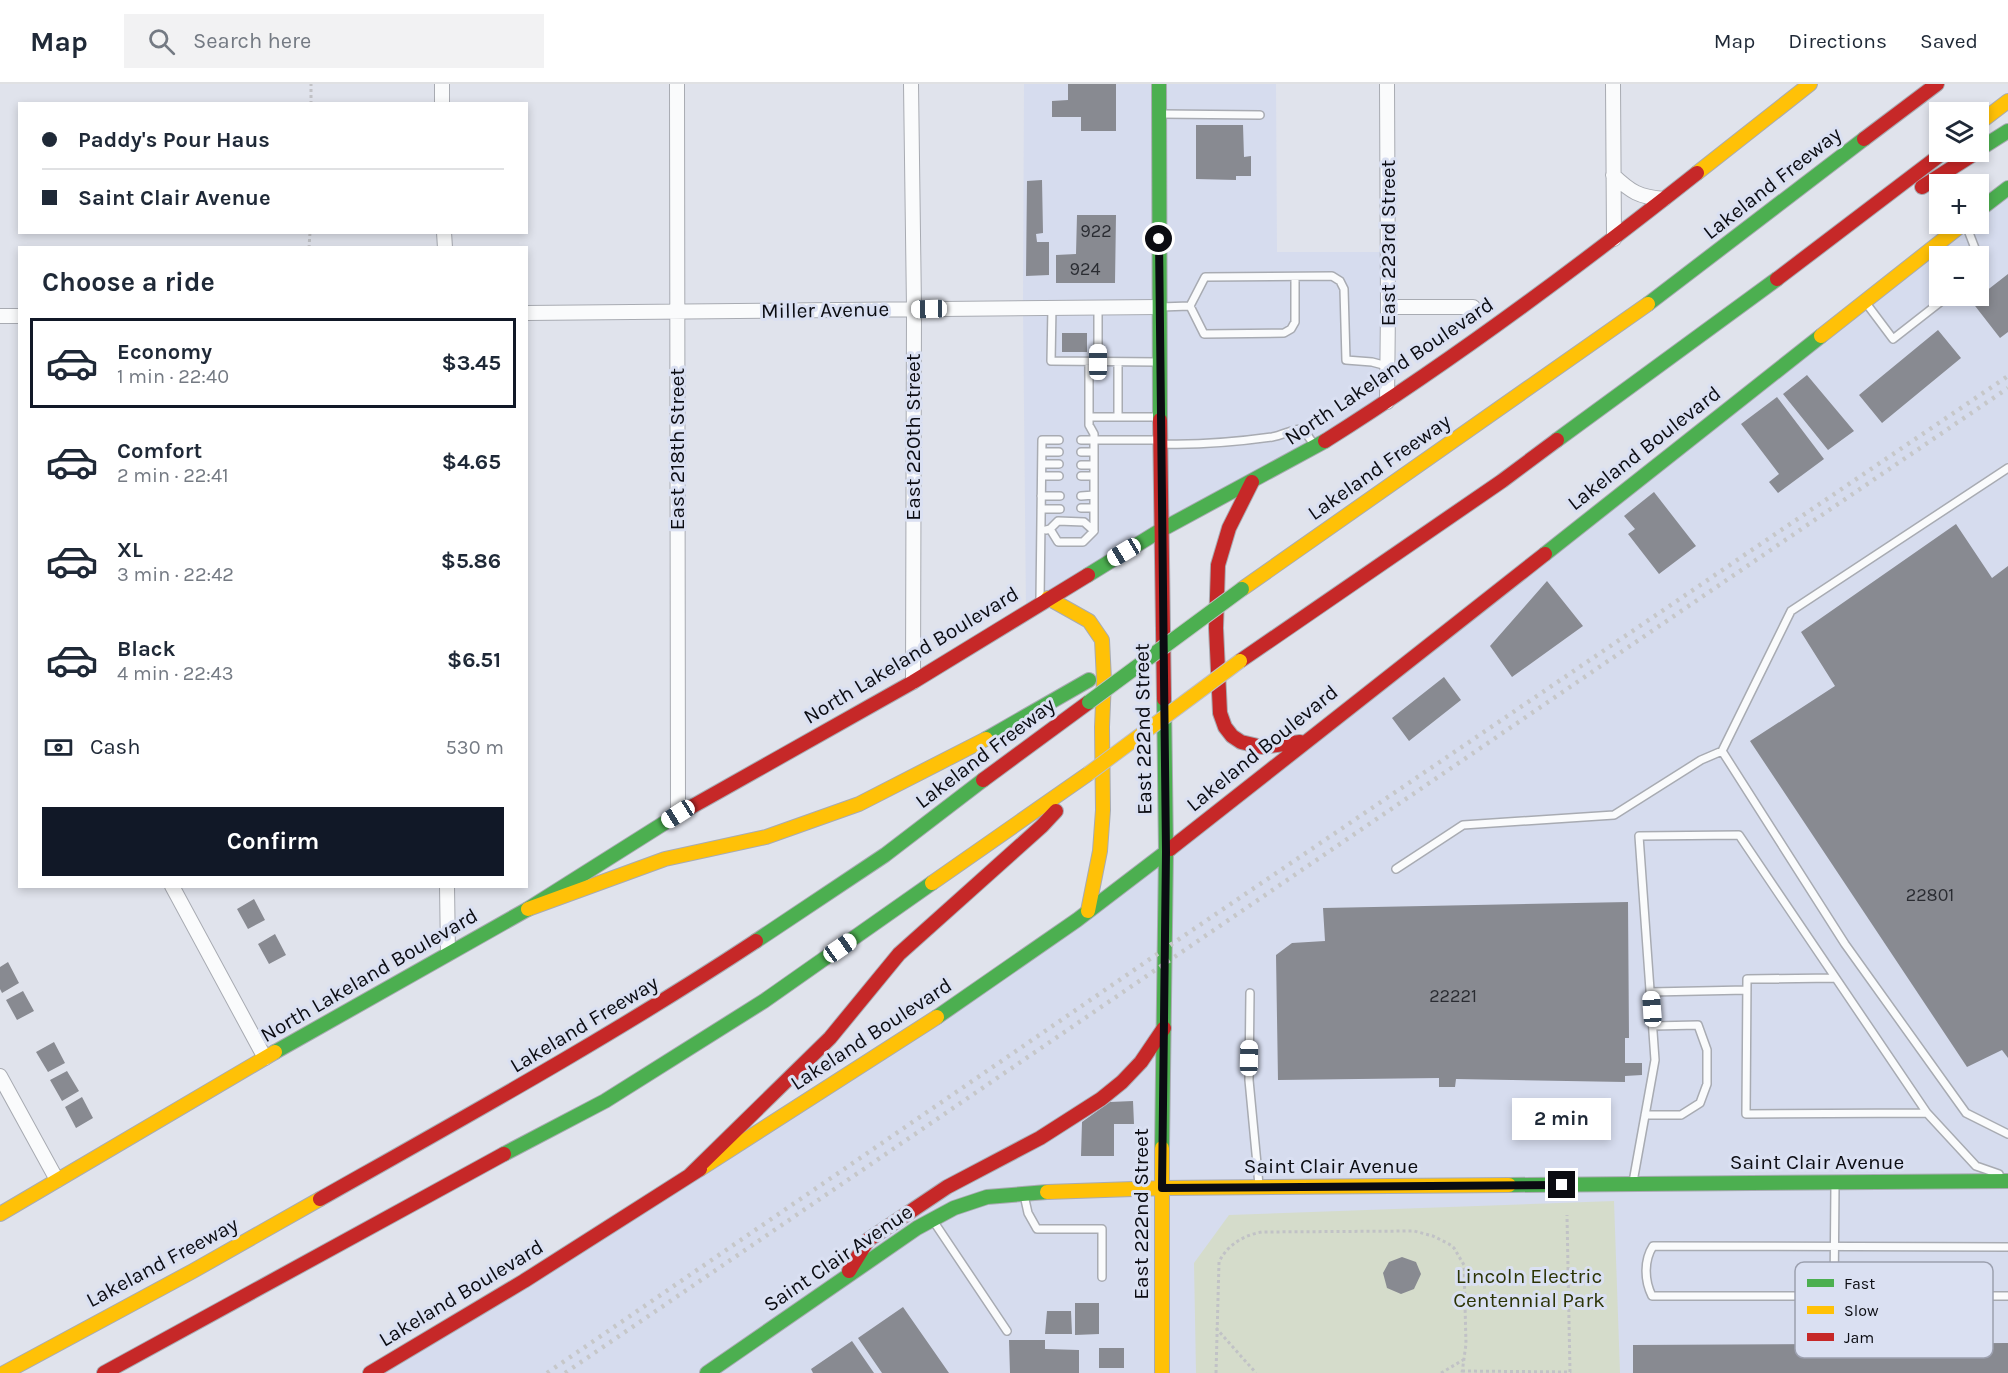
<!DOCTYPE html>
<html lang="en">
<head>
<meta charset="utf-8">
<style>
	:root { --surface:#fff; --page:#f2f2f3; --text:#1f2937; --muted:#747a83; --line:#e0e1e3; --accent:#111827 }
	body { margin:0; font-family:Karla,sans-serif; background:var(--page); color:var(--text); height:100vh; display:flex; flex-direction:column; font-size:22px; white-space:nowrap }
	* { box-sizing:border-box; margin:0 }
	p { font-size:20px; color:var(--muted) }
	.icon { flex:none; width:33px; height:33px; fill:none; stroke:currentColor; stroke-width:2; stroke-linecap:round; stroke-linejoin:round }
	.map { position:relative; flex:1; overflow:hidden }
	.drawer { position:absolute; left:18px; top:162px; width:510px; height:642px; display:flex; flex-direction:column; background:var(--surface); border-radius:0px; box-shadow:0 3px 9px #0003 }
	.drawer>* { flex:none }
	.banner { position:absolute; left:18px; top:18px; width:510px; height:132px; border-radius:0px; box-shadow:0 3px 9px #0003; display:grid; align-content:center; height:132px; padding:0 24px; background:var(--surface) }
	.tools { position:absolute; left:1929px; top:18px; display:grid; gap:12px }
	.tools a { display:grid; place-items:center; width:60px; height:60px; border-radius:0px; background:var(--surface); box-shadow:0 3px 9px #0003; font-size:30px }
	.end { position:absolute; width:27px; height:27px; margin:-14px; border:8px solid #0b0c12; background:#fff; box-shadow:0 0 0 3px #fff }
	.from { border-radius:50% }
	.bubble { position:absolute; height:42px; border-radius:0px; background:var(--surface); box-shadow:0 3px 9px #0003; font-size:20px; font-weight:700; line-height:42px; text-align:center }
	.car { position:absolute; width:18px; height:36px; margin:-18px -9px; border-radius:8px; box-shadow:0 0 4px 2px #0007; background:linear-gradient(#fff 24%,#345 0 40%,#fff 0 76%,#345 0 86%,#fff 0) }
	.banner b { display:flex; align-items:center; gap:21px; height:57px; font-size:22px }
	.banner b+b { border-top:2px solid var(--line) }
	.banner i { width:15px; height:15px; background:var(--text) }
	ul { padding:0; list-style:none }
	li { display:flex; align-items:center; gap:18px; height:90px; margin:0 12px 9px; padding:0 12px; border:3px solid transparent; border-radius:0px }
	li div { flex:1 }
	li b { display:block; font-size:22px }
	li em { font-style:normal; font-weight:700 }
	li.current { border-color:var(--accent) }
	li>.icon { width:54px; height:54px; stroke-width:1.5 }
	h2 { padding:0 24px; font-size:27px; line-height:72px }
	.pay { display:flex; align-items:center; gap:15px; height:66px; padding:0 24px; font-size:22px }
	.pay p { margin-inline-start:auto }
	.primary-button { display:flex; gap:12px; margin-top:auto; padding:12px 24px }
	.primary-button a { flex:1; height:69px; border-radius:0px; background:var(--accent); color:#fff; font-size:24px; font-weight:700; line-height:69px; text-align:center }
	header { display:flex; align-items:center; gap:36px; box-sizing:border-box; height:84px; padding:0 30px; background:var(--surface); border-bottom:2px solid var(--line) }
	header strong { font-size:28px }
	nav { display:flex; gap:33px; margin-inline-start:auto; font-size:21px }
	.search { width:420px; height:54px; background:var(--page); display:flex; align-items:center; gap:15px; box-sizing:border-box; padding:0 21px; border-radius:0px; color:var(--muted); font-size:22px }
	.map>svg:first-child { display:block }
</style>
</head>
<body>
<header>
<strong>Map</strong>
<div class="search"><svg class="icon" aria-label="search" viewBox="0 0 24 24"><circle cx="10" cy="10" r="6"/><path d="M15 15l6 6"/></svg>Search here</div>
<nav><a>Map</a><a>Directions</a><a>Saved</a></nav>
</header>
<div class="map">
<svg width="2008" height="1289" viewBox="0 0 2008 1289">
	<rect width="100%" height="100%" fill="#e0e3ec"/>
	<path fill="#d6dcee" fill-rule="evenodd" d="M1024 0H1276L1277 168H1388L1387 318 1026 527 1023 224Z
		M2008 104V1289H370L954 922 1963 140H1978L1979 127ZM1940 172H1978V212H1940Z"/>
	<path fill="#d5dccb" d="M1614 1117 1620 1289H1196L1194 1179 1229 1131Z"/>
	<path fill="#888a91" d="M1068 0H1116V47H1081V33H1052V17L1068 16Z
		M1196 41H1243L1244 73 1251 72V92H1236V96L1196 95Z
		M1042 96 1043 149 1036 150 1037 158H1049V191L1026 192 1027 97Z
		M1077 131H1116L1115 199H1056V171L1076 170Z
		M2008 190V248L2000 254 1972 218Z
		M1938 246 1961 274 1882 339 1859 311Z
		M1062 249H1087V268H1062Z
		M1807 291 1854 347 1828 366 1783 310Z
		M1777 313 1824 375 1778 409 1769 398 1779 390 1741 340Z
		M1654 408 1696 462 1659 490 1628 450 1635 445 1624 432Z
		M1956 440 1992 494 2008 482V974L2002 966 1967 983 1750 657 1835 602 1801 548Z
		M1547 497 1583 542 1512 593 1490 562Z
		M1444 593 1461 616 1409 657 1392 634Z
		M254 815 265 836 248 845 237 825Z
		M1628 818 1629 954H1625V979H1642V991L1625 992V998L1456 995 1455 1003H1439V994L1278 996 1276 871 1292 859 1325 857 1323 824Z
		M275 850 286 871 269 880 258 860Z
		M8 878 19 899 2 909 0 905V883Z
		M23 907 34 927 17 936 6 916Z
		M54 958 65 979 48 988 36 968Z
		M67 987 79 1007 62 1017 50 996Z
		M82 1013 93 1034 76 1044 65 1023Z
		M1133 1017 1134 1040H1114V1072H1081L1082 1038 1110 1018Z
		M1402 1173 1416 1178 1421 1190 1414 1205 1401 1210 1387 1204 1383 1189 1389 1178Z
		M1075 1219H1099V1250L1075 1251Z
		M903 1223 949 1289H882L858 1254Z
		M1047 1227H1071L1072 1250H1045Z
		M1009 1256H1045V1265L1079 1266V1289H1010Z
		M852 1257 874 1289H813L811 1285Z
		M2008 1259V1289H1633V1261Z
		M1099 1264H1124V1284H1099Z"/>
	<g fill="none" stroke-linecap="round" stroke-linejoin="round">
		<g stroke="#a8abb2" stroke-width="10">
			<path id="lane" d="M1161 30 1260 31
				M1966 141 1978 172
				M1978 174 1982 185 1978 188
				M1866 219 1893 255 1948 212
				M1190 222 1204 250 1284 249 1291 245 1295 238V193
				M1052 223 1051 277 1157 278
				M1098 223V278
				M1160 223 1190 222 1205 193 1332 192 1340 197 1344 205 1346 276 1372 278 1387 282
				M1118 278V333
				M1089 333H1159
				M1081 356H1160
				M1163 360C1200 361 1236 358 1272 353 1284 351 1291 345 1303 345L1315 362
				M1042 368H1059
				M1081 368H1094
				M1042 380H1059
				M1081 381H1094
				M2008 384 1791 527 1722 667 1845 860 1966 1029 2008 1050
				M1042 392H1059
				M1081 392H1094
				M1041 412H1060
				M1081 412 1094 411
				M1081 424H1094
				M1041 425H1060
				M1050 445 1058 458H1083L1094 447V350L1089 341V278
				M1046 446 1050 445 1058 437 1084 438 1094 447
				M1040 516 1042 356H1059
				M1396 785 1463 741 1614 731 1701 676 1722 667
				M1651 908 1747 906
				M1250 909 1249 996 1259 1101
				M1927 1029 1976 1082 1999 1090
				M1645 1031H1681L1700 1019 1707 1000V966L1698 941 1653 942
				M1633 1098 1655 976 1639 752 1739 751 1927 1029 1746 1030 1747 895 1835 894
				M1024 1111 1028 1129 1037 1145H1102V1193
				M934 1138 1007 1247
				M2008 1163 1653 1162C1644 1176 1644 1196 1652 1212H2008
				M1834 1213 1835 1101"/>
		</g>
		<g stroke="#a8abb2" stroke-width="16">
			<path id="street" d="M442 0V20
				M677 0 678 730
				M911 0 914 225 913 598
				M1613 0 1614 155
				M1613 91C1631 108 1639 113 1664 115
				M444 148 445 164
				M1388 223H1473
				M526 229 1159 223
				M0 232H20
				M1387 318 1388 223 1387 0
				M172 802 265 974
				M447 802 448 870
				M0 992 57 1096"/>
		</g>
		<g stroke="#a8abb2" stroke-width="16">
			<path id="fast" d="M1159 0 1160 336
				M1978 66 2008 47
				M1978 127 2008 104
				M1648 220 1864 55
				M1557 356 1777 195
				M1545 470 1821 252
				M1088 491 1161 446 1325 357
				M986 655 1089 596
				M756 857 885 771 983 696
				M937 933 1077 836 1170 765
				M275 968 528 825 677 731
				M1162 1064 1166 768 1164 615
				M504 1070 605 1017 764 917 932 799
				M1509 1101 2008 1097
				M707 1289 917 1144 954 1124 987 1113 1047 1108"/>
		</g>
		<g stroke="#a8abb2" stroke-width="16">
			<path id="slow" d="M1978 40 2008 17
				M1697 89 1810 0
				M1821 252 1963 140
				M1242 505 1648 220
				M1048 514 1089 537 1102 556 1104 596 1102 643 1103 726 1100 767 1088 827
				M932 799 1088 690
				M528 825 665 775 766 753 859 720 986 655
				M700 1085 937 933
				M1047 1108 1162 1104 1509 1101
				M0 1130 275 968
				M4 1289 193 1187 320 1115
				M1162 1289V1064"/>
		</g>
		<g stroke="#a8abb2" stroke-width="16">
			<path id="jam" d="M1864 55 1937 0
				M1922 103 1977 68
				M1777 195 1944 68
				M1160 336 1164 615
				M1325 357C1454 276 1577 184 1697 89
				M1252 398 1229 444 1218 481 1216 544 1220 629 1225 643 1232 652 1241 658 1262 663 1300 658
				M1240 577 1502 397 1557 356
				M983 696 1089 618
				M677 731 913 598 1088 491
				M1170 765 1545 470
				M689 1092 830 954 899 870 1042 742 1056 727
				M320 1115C467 1032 615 950 756 857
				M849 1187 868 1156 947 1103 1040 1054 1101 1015 1122 998 1141 978 1164 944
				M104 1289 504 1070
				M370 1289 524 1197 700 1085"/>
		</g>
		<path stroke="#c1c2c6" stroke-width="3" stroke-dasharray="3 3" stroke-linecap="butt" d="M311 20V0
			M309 164 310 148
			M1216 1244 1256 1289
			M1462 1287 1570 1288 1567 1131
			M1216 1289 1219 1178C1227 1161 1244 1151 1262 1148L1414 1147 1433 1152 1449 1160 1454 1164 1464 1181 1466 1260 1462 1289
			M1441 1289 1463 1276"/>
		<use href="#lane" stroke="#fafbfc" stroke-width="7"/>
		<use href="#street" stroke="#fafbfc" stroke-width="14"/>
		<use href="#fast" stroke="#4caf50" stroke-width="14"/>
		<use href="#slow" stroke="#ffc107" stroke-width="14"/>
		<use href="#jam" stroke="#c62828" stroke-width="14"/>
		<path stroke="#c6c7c9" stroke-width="4.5" stroke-dasharray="3 6" stroke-linecap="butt" d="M547 1289 1185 851 2008 292
			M565 1289 2008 304"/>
		<g stroke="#bebfc4" stroke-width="16" stroke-linecap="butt">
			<path id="fast-bridge" d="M1089 618 1242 505"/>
		</g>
		<g stroke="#bebfc4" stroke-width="16" stroke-linecap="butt">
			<path id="slow-bridge" d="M1088 690 1240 577"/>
		</g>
		<use href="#fast-bridge" stroke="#4caf50" stroke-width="14"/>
		<use href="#slow-bridge" stroke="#ffc107" stroke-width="14"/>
	</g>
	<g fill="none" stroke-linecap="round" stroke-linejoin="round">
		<path stroke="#0b0c12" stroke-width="8" d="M1159 155 1166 768 1162 1104 1562 1101"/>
	</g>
	<g text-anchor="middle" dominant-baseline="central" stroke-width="6" stroke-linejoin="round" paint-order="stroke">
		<g font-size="18" fill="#2a2c32">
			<text x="1096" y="147">922</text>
			<text x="1085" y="185">924</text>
			<text x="1930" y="811">22801</text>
			<text x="1453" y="912">22221</text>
		</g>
		<g font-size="21" fill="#0b0c12" stroke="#dae0f2">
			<text transform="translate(1772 99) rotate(-38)">Lakeland Freeway</text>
			<text transform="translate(1388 159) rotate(-90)">East 223rd Street</text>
			<text transform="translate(825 226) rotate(-1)">Miller Avenue</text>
			<text transform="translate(1389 287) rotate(-34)">North Lakeland Boulevard</text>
			<text transform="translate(913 353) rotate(-90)">East 220th Street</text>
			<text transform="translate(1644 364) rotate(-38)">Lakeland Boulevard</text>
			<text transform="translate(677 365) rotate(-90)">East 218th Street</text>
			<text transform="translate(1379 383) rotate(-35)">Lakeland Freeway</text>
			<text transform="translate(911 571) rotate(-31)">North Lakeland Boulevard</text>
			<text transform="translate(1143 645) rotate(-91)">East 222nd Street</text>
			<text transform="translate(1262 664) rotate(-39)">Lakeland Boulevard</text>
			<text transform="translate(985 669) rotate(-37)">Lakeland Freeway</text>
			<text transform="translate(369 891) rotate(-30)">North Lakeland Boulevard</text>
			<text transform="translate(584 940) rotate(-31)">Lakeland Freeway</text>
			<text transform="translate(871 950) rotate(-33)">Lakeland Boulevard</text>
			<text x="1817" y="1078">Saint Clair Avenue</text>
			<text x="1331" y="1082">Saint Clair Avenue</text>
			<text transform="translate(1141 1130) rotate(-90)">East 222nd Street</text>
			<text transform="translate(838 1174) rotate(-34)">Saint Clair Avenue</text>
			<text transform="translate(162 1178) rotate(-28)">Lakeland Freeway</text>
			<text transform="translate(461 1209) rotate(-31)">Lakeland Boulevard</text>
		</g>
		<g font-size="21" fill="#2c3405" stroke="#dae0f2">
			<text x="1529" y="1192">Lincoln Electric<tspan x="1529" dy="24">Centennial Park</tspan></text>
		</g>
	</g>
	<rect x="1795" y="1178" width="198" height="96" rx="9" fill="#dae0f2" stroke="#9ca0af" stroke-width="1.5"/>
	<rect x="1807" y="1195" width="27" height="8" fill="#4caf50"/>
	<rect x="1807" y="1222" width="27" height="8" fill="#ffc107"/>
	<rect x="1807" y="1249" width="27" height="8" fill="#c62828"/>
	<g font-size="16" fill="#0b0c12">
		<text x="1844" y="1205">Fast</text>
		<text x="1844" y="1232">Slow</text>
		<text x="1844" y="1259">Jam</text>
	</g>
</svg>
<div class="tools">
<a><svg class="icon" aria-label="layers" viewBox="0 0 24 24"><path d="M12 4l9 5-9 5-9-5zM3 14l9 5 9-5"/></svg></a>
<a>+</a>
<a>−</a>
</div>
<i class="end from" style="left:1159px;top:155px"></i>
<i class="end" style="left:1562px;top:1101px"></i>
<div class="bubble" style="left:1512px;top:1014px;width:99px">2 min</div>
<i class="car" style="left:929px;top:225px;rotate:269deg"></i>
<i class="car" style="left:1098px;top:278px;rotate:0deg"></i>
<i class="car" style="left:1124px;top:468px;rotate:239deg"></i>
<i class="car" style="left:678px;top:730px;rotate:238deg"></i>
<i class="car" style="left:840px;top:864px;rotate:55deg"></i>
<i class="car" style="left:1652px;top:925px;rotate:356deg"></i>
<i class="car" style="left:1249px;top:974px;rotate:1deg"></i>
<div class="banner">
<b><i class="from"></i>Paddy's Pour Haus</b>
<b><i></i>Saint Clair Avenue</b>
</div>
<section class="drawer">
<h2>Choose a ride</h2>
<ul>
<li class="current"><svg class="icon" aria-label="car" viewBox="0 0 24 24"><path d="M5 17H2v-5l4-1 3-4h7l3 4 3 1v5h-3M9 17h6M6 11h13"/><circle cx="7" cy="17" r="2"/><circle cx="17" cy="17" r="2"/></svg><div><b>Economy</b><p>1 min · 22:40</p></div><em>$3.45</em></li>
<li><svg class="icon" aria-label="car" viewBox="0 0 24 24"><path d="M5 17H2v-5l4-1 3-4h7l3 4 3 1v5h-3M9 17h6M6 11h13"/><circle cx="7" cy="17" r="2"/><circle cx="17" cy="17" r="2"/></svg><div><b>Comfort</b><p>2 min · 22:41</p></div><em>$4.65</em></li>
<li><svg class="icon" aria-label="car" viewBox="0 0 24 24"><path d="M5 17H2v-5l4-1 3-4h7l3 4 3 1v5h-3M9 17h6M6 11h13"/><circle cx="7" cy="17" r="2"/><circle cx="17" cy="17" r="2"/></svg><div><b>XL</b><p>3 min · 22:42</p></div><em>$5.86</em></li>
<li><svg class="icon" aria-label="car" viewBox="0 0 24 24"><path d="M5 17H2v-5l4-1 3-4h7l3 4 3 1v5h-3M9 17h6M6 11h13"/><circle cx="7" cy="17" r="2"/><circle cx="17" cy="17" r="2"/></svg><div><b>Black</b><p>4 min · 22:43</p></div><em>$6.51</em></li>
</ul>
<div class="pay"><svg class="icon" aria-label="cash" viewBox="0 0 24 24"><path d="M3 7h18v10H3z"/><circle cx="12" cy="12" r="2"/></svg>Cash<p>530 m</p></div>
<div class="primary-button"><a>Confirm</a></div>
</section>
</div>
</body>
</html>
